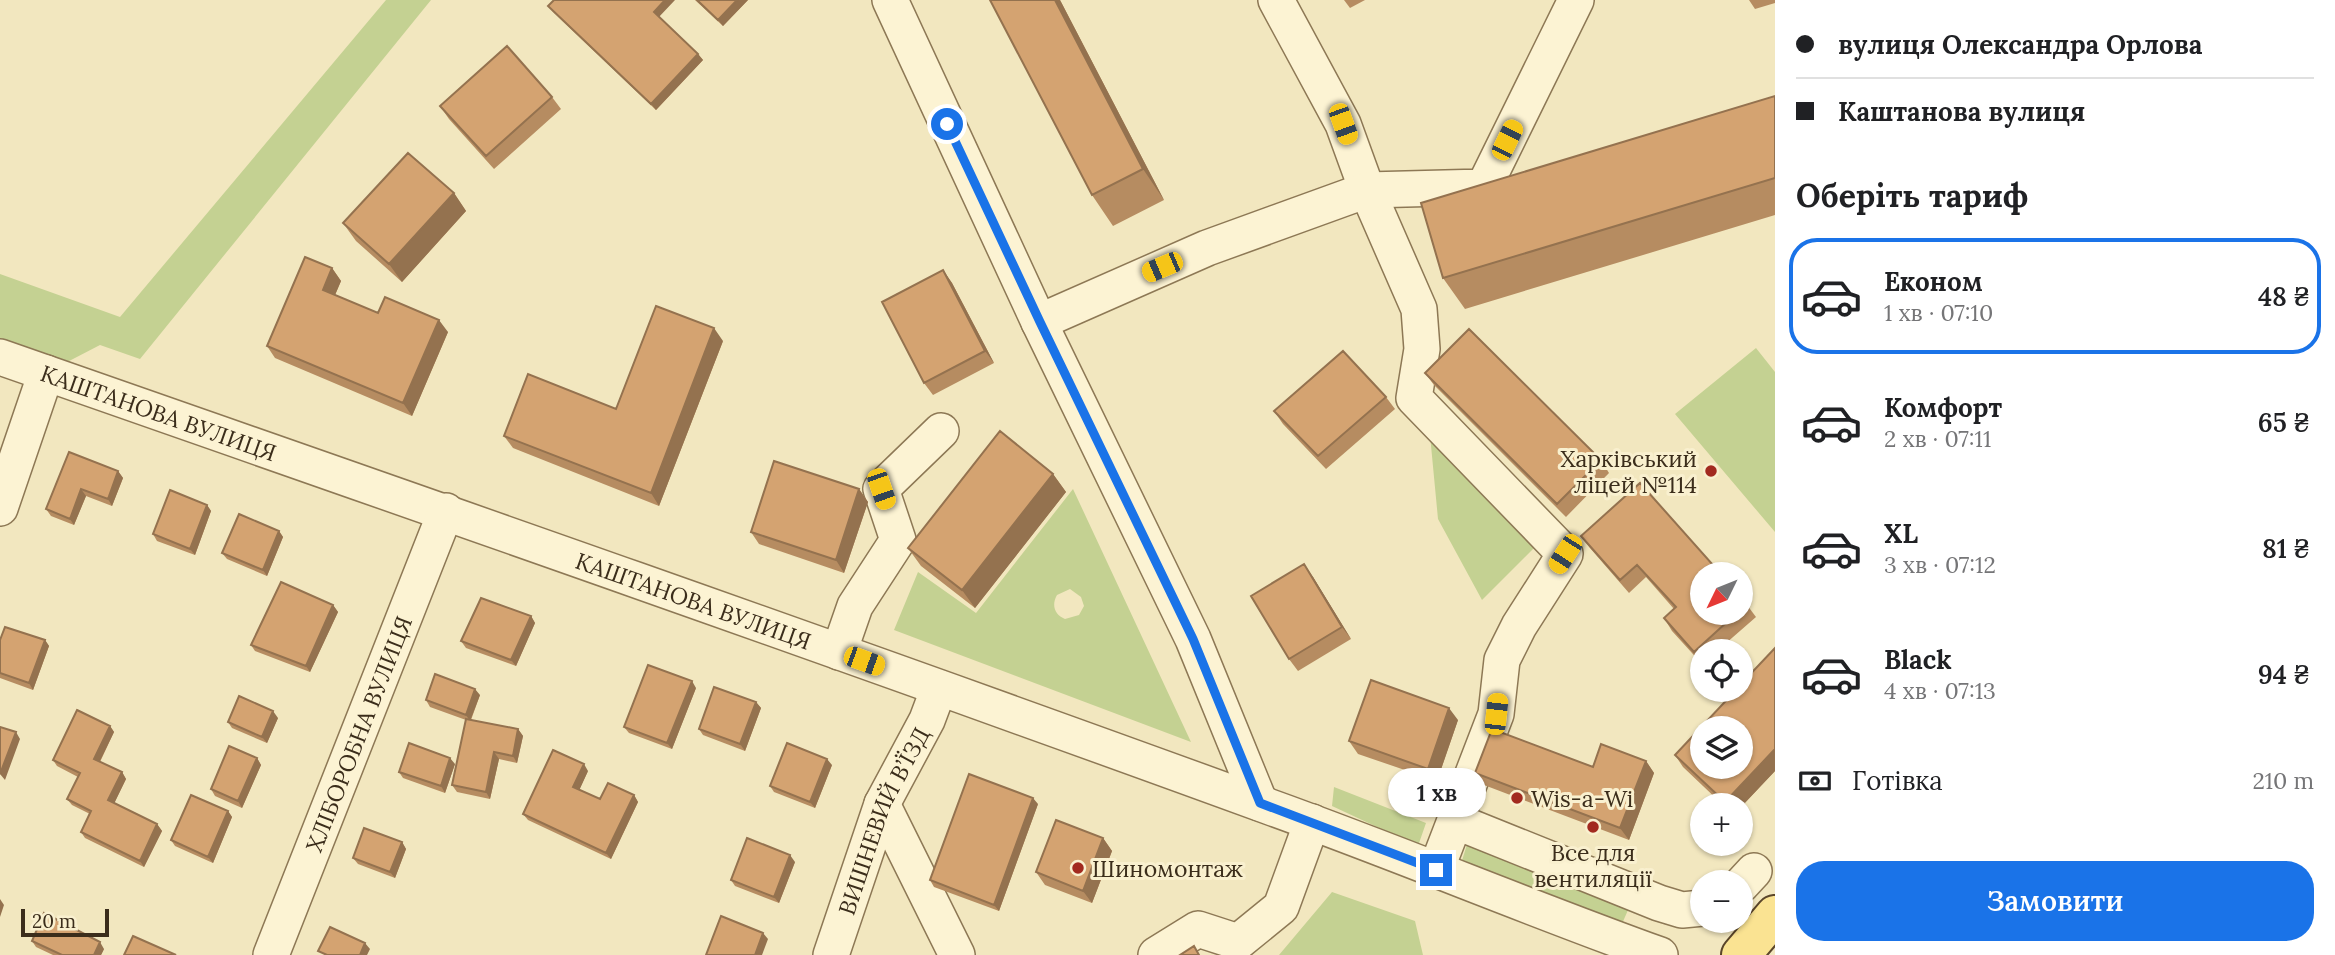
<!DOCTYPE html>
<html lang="uk">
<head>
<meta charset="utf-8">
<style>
	:root { --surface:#fff; --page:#f2f2f2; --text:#202124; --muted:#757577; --line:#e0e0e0; --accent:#1a73e8 }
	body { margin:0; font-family:Lora,serif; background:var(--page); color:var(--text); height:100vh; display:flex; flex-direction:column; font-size:26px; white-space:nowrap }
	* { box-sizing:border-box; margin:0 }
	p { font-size:23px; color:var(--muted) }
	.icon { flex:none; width:38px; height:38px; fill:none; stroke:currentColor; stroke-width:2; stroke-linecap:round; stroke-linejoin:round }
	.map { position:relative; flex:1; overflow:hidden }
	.sheet { display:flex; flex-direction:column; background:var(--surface); width:560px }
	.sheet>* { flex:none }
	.top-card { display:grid; align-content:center; height:154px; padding:0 21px; background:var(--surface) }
	.needle { width:46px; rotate:227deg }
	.fabs { position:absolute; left:1690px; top:562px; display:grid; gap:14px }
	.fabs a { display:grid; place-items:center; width:63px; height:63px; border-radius:50%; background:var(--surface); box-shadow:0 2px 5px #0004; font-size:35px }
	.scale { position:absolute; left:21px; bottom:18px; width:88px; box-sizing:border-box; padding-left:7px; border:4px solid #3b2d1b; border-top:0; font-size:19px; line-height:24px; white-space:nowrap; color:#3b2d1b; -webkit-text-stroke:5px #f9f0cf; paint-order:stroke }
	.end { position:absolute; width:32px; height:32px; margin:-16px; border:9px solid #1a73e8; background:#fff; box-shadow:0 0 0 4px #fff }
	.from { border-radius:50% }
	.bubble { position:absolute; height:49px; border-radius:24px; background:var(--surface); box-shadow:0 2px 5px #0004; font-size:23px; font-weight:600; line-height:49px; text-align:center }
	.car { position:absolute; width:21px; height:42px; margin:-21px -10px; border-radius:9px; box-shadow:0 0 5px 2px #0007; background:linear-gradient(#f5c518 24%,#345 0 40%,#f5c518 0 76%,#345 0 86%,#f5c518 0) }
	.top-card b { display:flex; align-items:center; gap:24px; height:66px; font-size:26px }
	.top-card b+b { border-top:2px solid var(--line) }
	.top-card i { width:18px; height:18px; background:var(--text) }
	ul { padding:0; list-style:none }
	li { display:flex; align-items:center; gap:21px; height:116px; margin:0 14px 10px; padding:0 7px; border:4px solid transparent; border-radius:28px }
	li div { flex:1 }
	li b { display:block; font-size:26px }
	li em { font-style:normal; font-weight:600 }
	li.current { border-color:var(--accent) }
	li>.icon { width:63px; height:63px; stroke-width:1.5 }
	h2 { padding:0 21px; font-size:32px; line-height:84px }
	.pay { display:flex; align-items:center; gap:18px; height:77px; padding:0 21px; font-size:26px }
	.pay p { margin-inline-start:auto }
	.action { display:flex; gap:14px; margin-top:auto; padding:14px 21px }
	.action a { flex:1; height:80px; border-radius:28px; background:var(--accent); color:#fff; font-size:28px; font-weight:600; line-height:80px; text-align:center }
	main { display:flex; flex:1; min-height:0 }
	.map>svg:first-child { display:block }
</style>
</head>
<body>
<main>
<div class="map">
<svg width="1775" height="955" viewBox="0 0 1775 955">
	<rect width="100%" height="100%" fill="#f2e7bf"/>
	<path fill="#c4d192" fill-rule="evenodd" d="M386 0H431L140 359 100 345 46 373 0 356V274L120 317Z
		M1756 348 1775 372V532L1675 414Z
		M1430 435 1538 544 1482 600 1438 519Z
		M1073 489 1191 742 894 630 918 572 976 613ZM1070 589 1081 597 1084 606 1079 615 1065 619C1055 615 1051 606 1057 595Z
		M1334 787 1426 823 1418 846 1332 806Z
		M1469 838 1632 901 1621 926 1460 867Z
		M1332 892 1415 921 1423 955H1279Z"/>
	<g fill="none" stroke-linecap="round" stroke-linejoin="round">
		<g stroke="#8d7855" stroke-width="38">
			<g id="minor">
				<path d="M890 0 1039 322 1193 639 1260 803"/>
				<path d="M1276 0 1343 124 1367 190 1419 309 1422 349 1414 398 1565 554 1519 626 1502 660 1496 714 1436 870"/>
				<path d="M1039 322 1207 248 1367 190 1484 187 1576 0"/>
				<path id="s1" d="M0 357C424 505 848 653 1270 807 1401 854 1529 908 1660 955"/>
				<path d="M0 508 46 373"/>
				<path d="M839 652 855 606 898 540 881 489 941 431"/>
				<path d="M882 804 957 955"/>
				<path d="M1455 821 1659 903 1682 910 1703 908"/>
				<path d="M1741 885 1754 871"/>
				<path id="s2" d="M271 955 446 511"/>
				<path id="s3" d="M831 955 882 804 927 720 939 688"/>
				<path d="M1156 955 1198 929 1238 942 1281 907 1312 822"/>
			</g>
		</g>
		<g stroke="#5a452a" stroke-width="42">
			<path id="major" d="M1741 955 1775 915"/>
		</g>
		<use href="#minor" stroke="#fcf3d3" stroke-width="35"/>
		<use href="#major" stroke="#fae392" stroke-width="38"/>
	</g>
	<path fill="#b68c61" d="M695 0H748L723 26Z
		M1060 0 1164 200 1113 226 1092 195Z
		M1344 0H1365L1350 8Z
		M1749 0H1775V3L1755 9Z
		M548 6 659 17 698 54 703 60 656 110 553 12Z
		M1775 96V215L1465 309 1443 278Z
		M552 97 561 109 494 169 449 119 440 106Z
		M454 193 466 211 402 282 356 241 343 223Z
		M332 268 341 281 335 295 378 313 448 332 412 416 275 358 267 346Z
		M943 270 952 283 994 363 933 395 924 383Z
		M723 341 659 506 513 448 504 436 616 409Z
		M1425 373 1601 460 1609 473 1566 517 1434 385Z
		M1386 397 1395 409 1326 469 1283 424 1274 411Z
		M69 452 118 471 123 478 112 506 86 496 74 525 51 516 46 509Z
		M1053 474 1066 492 975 608 921 566 908 548Z
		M1640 483 1703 612H1741V597L1756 617 1717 651H1703L1702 664 1672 631 1664 618 1674 609 1646 577 1629 593 1590 548 1581 536Z
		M859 489 868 502 844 573 759 544 751 532Z
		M207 505 211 511 195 555 157 541 153 534Z
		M279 531 283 537 267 576 227 559 222 553Z
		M1313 577 1351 639 1298 671 1289 659Z
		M333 605 338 612 310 672 255 651 251 645Z
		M531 616 535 623 516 666 466 648 461 641Z
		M0 640H45L49 646 33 690 0 678Z
		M1775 648V771L1741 807V805H1723L1683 767 1675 755Z
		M696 688 672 749 629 733 624 727Z
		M480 695 471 720 518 729 523 736 517 763 499 759 490 799 457 792 452 785 466 720 430 707 426 700Z
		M756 702 761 708 745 751 703 735 699 729Z
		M278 718 267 743 232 728 228 722Z
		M1458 720 1437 781 1358 754 1349 741Z
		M110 726 114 732 100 762 122 772 126 779 114 803 157 824 162 831 144 867 85 838 81 832 90 814 72 805 67 799 78 777 57 766 53 760Z
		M257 758 261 765 242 808 215 796 211 789Z
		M1646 761 1654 773 1629 840 1484 785 1475 773 1593 767Z
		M455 764 445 793 403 778 399 772Z
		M832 765 815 808 774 792 770 786Z
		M588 771 579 790 600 799 634 795 638 802 611 859 528 820 523 814Z
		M1038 804 999 911 934 887 930 880Z
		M228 811 232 817 213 863 175 846 171 840Z
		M1103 838 1112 851 1092 903 1045 885 1036 872Z
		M402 842 406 849 395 878 358 864 353 858Z
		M795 862 779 903 735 886 731 880Z
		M32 941 104 949 101 955H53L36 947Z"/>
	<path fill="#94724f" d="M665 0H675L658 18 654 12Z
		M737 0H748L723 26 718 20Z
		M1055 0H1060L1164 200 1143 169Z
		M698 54 703 60 656 110 651 104Z
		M454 193 466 211 402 282 389 264Z
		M332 268 341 281 332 302 323 290Z
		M943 270 952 283 994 363 985 351Z
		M439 320 448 332 412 416 403 403Z
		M714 328 723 341 659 506 651 493Z
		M118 471 123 478 112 506 108 499Z
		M1053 474 1066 492 975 608 962 590Z
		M81 489 86 496 74 525 70 519Z
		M859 489 868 502 844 573 836 560Z
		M207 505 211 511 195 555 190 549Z
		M279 531 283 537 267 576 263 570Z
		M1304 564 1313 577 1351 639 1342 627Z
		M333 605 338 612 310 672 306 666Z
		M531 616 535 623 516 666 511 660Z
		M45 640 49 646 33 690 29 683Z
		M692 681 696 688 672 749 667 743Z
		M475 689 480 695 470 721 466 715Z
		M756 702 761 708 745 751 740 744Z
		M1449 708 1458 720 1437 781 1428 769Z
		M273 711 278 718 267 743 262 737Z
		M110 726 114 732 98 765 94 759Z
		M518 729 523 736 517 763 513 756Z
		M16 732 20 739 5 780 0 774Z
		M1775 749V771L1741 807V805H1727L1725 802Z
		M494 752 499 759 490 799 486 792Z
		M257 758 261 765 242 808 238 801Z
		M450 758 455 764 445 793 441 786Z
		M827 759 832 765 815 808 810 802Z
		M1646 761 1654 773 1629 840 1620 828Z
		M584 764 588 771 578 793 573 787Z
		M122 772 126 779 113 806 108 800Z
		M634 795 638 802 611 859 606 853Z
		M1033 798 1038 804 999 911 994 905Z
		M228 811 232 817 213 863 208 857Z
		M157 824 162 831 144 867 140 861Z
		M1103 838 1112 851 1092 903 1083 891Z
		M402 842 406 849 395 878 390 872Z
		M790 855 795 862 779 903 774 897Z
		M0 899 4 905 0 917Z
		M763 933 768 939 762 955H755Z
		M100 942 104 949 101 955H94Z
		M365 943 370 949 367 955H360Z"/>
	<path fill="#d4a371" stroke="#94724f" stroke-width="2" fill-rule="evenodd" d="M554 0H665L654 12 698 54 651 104 548 6Z
		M697 0H737L718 20Z
		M990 0H1055L1143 169 1092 195Z
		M507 46 552 97 486 156 440 106Z
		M1775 96V178L1443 278 1421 203Z
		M408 153 454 193 389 264 343 223Z
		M305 257 332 268 323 290 378 313 385 297 439 320 403 403 267 346Z
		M943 270 985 351 924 383 882 302Z
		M656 306 714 328 651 493 504 436 528 374 616 409Z
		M1469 329 1601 460 1557 504 1425 373Z
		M1343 351 1386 397 1318 456 1274 411Z
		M1000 431 1053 474 962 590 908 548Z
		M69 452 118 471 108 499 81 489 70 519 46 509Z
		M774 461 859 489 836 560 751 532Z
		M1640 483 1721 574H1703V612H1738L1694 652 1664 618 1676 607 1637 565 1620 580 1581 536Z
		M170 490 207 505 190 549 153 534Z
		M239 514 279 531 263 570 222 553Z
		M1304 564 1342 627 1289 659 1251 596Z
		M281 582 333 605 306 666 251 645Z
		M1741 597 1747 604 1741 610Z
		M481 598 531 616 511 660 461 641Z
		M5 627 45 640 29 683 0 673V640Z
		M1775 648V749L1725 802 1675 755 1736 690H1741V684ZM1703 728H1741V766H1703Z
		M648 665 692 681 667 743 624 727Z
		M435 674 475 689 466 715 426 700Z
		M1371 680 1449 708 1428 769 1349 741Z
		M714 687 756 702 740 744 699 729Z
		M239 696 273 711 262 737 228 722Z
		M77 710 110 726 94 759 122 772 108 800 157 824 140 861 81 832 91 811 67 799 80 773 53 760Z
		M466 719 518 729 513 756 494 752 486 792 452 785Z
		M0 727 16 732 0 774Z
		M1492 729 1593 767 1601 744 1646 761 1620 828 1475 773Z
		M409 743 450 758 441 786 399 772Z
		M787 743 827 759 810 802 770 786Z
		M229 746 257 758 238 801 211 789Z
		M553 750 584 764 573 787 600 799 608 783 634 795 606 853 523 814Z
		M969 774 1033 798 994 905 930 880Z
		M191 795 228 811 208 857 171 840Z
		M1056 820 1103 838 1083 891 1036 872Z
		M364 828 402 842 390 872 353 858Z
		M747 838 790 855 774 897 731 880Z
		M44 913 100 942 94 955H62L32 941Z
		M721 916 763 933 755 955H706Z
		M330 927 365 943 360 955H327L318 951Z
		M133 936 176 955H124Z
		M1194 946 1199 955H1180Z"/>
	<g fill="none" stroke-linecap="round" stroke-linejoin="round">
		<path stroke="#1a73e8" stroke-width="9" d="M947 124 1040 322 1193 639 1260 803 1436 870"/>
	</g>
	<g fill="#a22a1f" stroke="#f9f0cf" stroke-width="2.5">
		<circle cx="1711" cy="471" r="7"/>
		<circle cx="1517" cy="798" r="7"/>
		<circle cx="1593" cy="827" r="7"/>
		<circle cx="1078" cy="868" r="7"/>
	</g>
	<g text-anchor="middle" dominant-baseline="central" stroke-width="6" stroke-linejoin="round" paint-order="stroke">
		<g font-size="23" fill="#3b2d1b" stroke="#f9f0cf">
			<text stroke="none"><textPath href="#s1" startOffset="168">КАШТАНОВА ВУЛИЦЯ</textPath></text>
			<text stroke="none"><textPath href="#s1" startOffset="735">КАШТАНОВА ВУЛИЦЯ</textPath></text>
			<text stroke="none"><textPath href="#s2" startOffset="238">ХЛІБОРОБНА ВУЛИЦЯ</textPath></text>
			<text stroke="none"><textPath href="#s3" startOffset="144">ВИШНЕВИЙ В’ЇЗД</textPath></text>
		</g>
		<g font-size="23" fill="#3b2d1b" stroke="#f9f0cf" text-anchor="start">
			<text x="1697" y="458" text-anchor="end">Харківський<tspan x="1697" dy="26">ліцей №114</tspan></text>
			<text x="1531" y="798">Wis-a-Wi</text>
			<text x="1593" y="852" text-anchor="middle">Все для<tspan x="1593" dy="26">вентиляції</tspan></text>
			<text x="1092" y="868">Шиномонтаж</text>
		</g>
	</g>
</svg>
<div class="fabs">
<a><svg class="needle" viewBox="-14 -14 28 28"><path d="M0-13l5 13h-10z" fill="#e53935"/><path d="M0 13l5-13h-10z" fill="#757577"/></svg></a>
<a><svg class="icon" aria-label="locate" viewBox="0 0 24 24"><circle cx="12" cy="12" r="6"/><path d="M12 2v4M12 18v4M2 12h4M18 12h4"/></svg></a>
<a><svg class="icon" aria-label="layers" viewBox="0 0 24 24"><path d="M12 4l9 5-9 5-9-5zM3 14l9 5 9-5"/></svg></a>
<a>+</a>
<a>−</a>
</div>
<div class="scale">20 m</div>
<i class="end from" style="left:947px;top:124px"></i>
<i class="end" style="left:1436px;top:870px"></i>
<div class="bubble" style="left:1388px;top:768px;width:98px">1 хв</div>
<i class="car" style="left:1343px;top:124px;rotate:160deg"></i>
<i class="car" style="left:1507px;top:140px;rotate:26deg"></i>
<i class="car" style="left:1162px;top:267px;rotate:247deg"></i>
<i class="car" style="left:881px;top:489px;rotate:161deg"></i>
<i class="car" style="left:1565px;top:554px;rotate:213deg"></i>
<i class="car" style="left:864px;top:661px;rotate:110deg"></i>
<i class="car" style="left:1496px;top:714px;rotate:6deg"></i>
</div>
<section class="sheet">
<div class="top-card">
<b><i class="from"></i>вулиця Олександра Орлова</b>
<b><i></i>Каштанова вулиця</b>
</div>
<h2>Оберіть тариф</h2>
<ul>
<li class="current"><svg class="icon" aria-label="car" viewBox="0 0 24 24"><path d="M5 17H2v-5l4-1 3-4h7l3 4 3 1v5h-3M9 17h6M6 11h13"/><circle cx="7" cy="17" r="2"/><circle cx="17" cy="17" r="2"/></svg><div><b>Економ</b><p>1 хв · 07:10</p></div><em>48 ₴</em></li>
<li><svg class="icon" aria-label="car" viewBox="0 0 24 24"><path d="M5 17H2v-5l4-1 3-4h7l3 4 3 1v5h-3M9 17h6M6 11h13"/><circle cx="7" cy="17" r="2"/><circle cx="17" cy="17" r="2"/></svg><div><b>Комфорт</b><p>2 хв · 07:11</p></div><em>65 ₴</em></li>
<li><svg class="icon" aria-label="car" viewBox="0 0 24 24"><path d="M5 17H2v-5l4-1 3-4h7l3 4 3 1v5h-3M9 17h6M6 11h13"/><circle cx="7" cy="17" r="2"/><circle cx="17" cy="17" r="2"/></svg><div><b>XL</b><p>3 хв · 07:12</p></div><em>81 ₴</em></li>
<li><svg class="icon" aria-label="car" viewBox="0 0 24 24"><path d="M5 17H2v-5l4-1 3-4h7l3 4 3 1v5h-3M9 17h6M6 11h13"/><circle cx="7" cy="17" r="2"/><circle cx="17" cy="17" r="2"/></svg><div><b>Black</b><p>4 хв · 07:13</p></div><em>94 ₴</em></li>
</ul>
<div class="pay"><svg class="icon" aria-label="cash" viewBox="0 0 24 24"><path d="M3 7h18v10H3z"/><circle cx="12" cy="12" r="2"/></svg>Готівка<p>210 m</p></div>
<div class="action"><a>Замовити</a></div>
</section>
</main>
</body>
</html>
